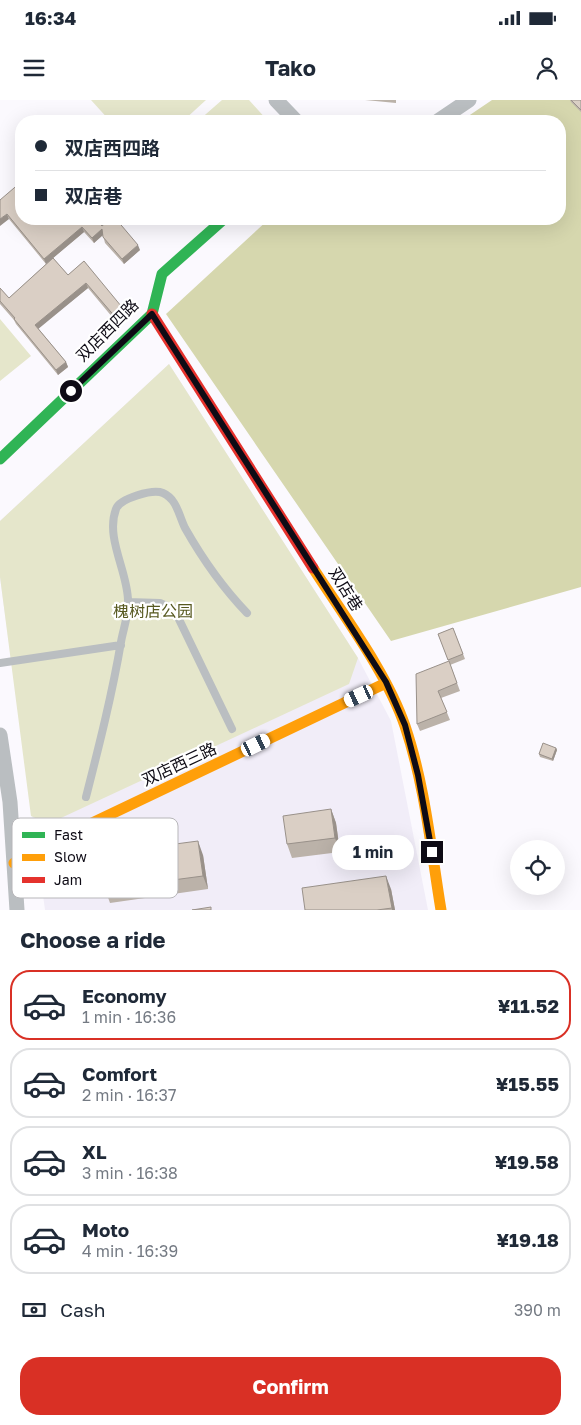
<!DOCTYPE html>
<html lang="en">
<head>
<meta charset="utf-8">
<style>
	:root { --surface:#fff; --page:#f6f6f7; --text:#1f2937; --muted:#747a83; --line:#e0e1e3; --accent:#d93025 }
	body { margin:0; font-family:"Golos Text","Noto Sans SC",sans-serif; background:var(--page); color:var(--text); height:100vh; display:flex; flex-direction:column; font-size:19px; white-space:nowrap }
	* { box-sizing:border-box; margin:0 }
	p { font-size:16px; color:var(--muted) }
	.icon { flex:none; width:28px; height:28px; fill:none; stroke:currentColor; stroke-width:2; stroke-linecap:round; stroke-linejoin:round }
	.map { position:relative; height:810px; overflow:hidden }
	.drawer { display:flex; flex-direction:column; background:var(--surface); flex:1 }
	.drawer>* { flex:none }
	.banner { position:absolute; left:15px; top:15px; width:551px; height:110px; border-radius:20px; box-shadow:0 5px 20px #0002; display:grid; align-content:center; height:110px; padding:0 20px; background:var(--surface) }
	.controls { position:absolute; left:510px; top:740px; display:grid; gap:10px }
	.controls a { display:grid; place-items:center; width:55px; height:55px; border-radius:50%; background:var(--surface); box-shadow:0 5px 20px #0002; font-size:25px }
	.end { position:absolute; width:22px; height:22px; margin:-11px; border:6px solid #0e0b15; background:#fff; box-shadow:0 0 0 2px #fff }
	.from { border-radius:50% }
	.bubble { position:absolute; height:35px; border-radius:18px; background:var(--surface); box-shadow:0 5px 20px #0002; font-size:16px; font-weight:700; line-height:35px; text-align:center }
	.car { position:absolute; width:15px; height:30px; margin:-15px -8px; border-radius:6px; box-shadow:0 0 4px 1px #0007; background:linear-gradient(#fff 24%,#345 0 40%,#fff 0 76%,#345 0 86%,#fff 0) }
	.banner b { display:flex; align-items:center; gap:18px; height:48px; font-size:19px }
	.banner b+b { border-top:1px solid var(--line) }
	.banner i { width:12px; height:12px; background:var(--text) }
	ul { padding:0; list-style:none }
	li { display:flex; align-items:center; gap:15px; height:70px; margin:0 10px 8px; padding:0 10px; border:2px solid var(--line); border-radius:20px }
	li div { flex:1 }
	li b { display:block; font-size:19px }
	li em { font-style:normal; font-weight:700 }
	li.selected { border-color:var(--accent) }
	li>.icon { width:45px; height:45px; stroke-width:1.5 }
	h2 { padding:0 20px; font-size:22px; line-height:60px }
	.pay { display:flex; align-items:center; gap:12px; height:55px; padding:0 20px; font-size:19px }
	.pay p { margin-inline-start:auto }
	.action { display:flex; gap:10px; margin-top:auto; padding:10px 20px }
	.action a { flex:1; height:58px; border-radius:20px; background:var(--accent); color:#fff; font-size:20px; font-weight:700; line-height:58px; text-align:center }
	.status { display:flex; justify-content:space-between; align-items:center; height:35px; padding:0 25px; background:var(--surface); direction:ltr }
	.status svg { height:14px; fill:currentColor }
	header { display:flex; justify-content:space-between; align-items:center; height:65px; padding:0 20px; background:var(--surface); font-size:22px; font-weight:700 }
	.map>svg:first-child { display:block }
</style>
</head>
<body>
<div class="status"><b>16:34</b><svg viewBox="0 0 49 12"><path d="M0 12V9h3v3zM5 12V6h3v6zM10 12V3h3v9zM15 12V0h3v12zM26 1h20v11H26zM47 4h2v5h-2z"/></svg></div>
<header><svg class="icon" aria-label="menu" viewBox="0 0 24 24"><path d="M4 6h16M4 12h16M4 18h16"/></svg>Tako<svg class="icon" aria-label="person" viewBox="0 0 24 24"><circle cx="12" cy="8" r="4"/><path d="M4 21q1-7 8-7t8 7"/></svg></header>
<div class="map">
<svg width="581" height="810" viewBox="0 0 581 810">
	<rect width="100%" height="100%" fill="#fbf9fe"/>
	<path fill="#f1edf8" d="M169 264 358 558 391 621 428 810H45L0 477V421Z"/>
	<path fill="#e5e6cb" d="M91 0H206L183 21H110Z
		M222 0H249L268 21H198Z
		M0 219 31 256 0 281Z
		M169 264 358 558 349 584 48 724 31 716 0 477V421Z"/>
	<path fill="#d6d7ae" d="M492 0H581V487L391 541 166 214 269 119H560V21H461Z"/>
	<g fill="none" stroke-linecap="round" stroke-linejoin="round">
		<path stroke="#babec1" stroke-width="8" d="M128 502 160 503 174 509 232 629
			M0 563 121 545
			M86 697C99 646 112 595 121 542 123 530 129 514 128 501 128 472 105 438 116 409 120 398 153 389 163 393 177 399 179 416 185 428 202 458 223 488 247 513"/>
		<path stroke="#babec1" stroke-width="15" d="M276 0 296 21
			M438 21 469 0
			M0 635 10 702 17 810"/>
		<path stroke="#30b455" stroke-width="11" d="M0 359 152 214 162 174 224 119"/>
		<path stroke="#ff9f0a" stroke-width="11" d="M313 468C344 516 387 573 405 626 425 685 431 749 441 810
			M14 763 46 745 386 583"/>
		<path stroke="#e5322d" stroke-width="11" d="M152 214 313 468"/>
	</g>
	<path fill="#bbb2a9" d="M365 0H396V3Z
		M570 0H581V12L571 2Z
		M0 100 102 126 140 150 124 164 105 143 103 135 94 143 84 132 53 158 68 175 84 161 128 217 118 224 88 188 38 228 66 262 68 267 58 275 16 224 14 220 0 204V188L9 198 46 164 9 119Z
		M453 528 465 559 450 565 438 534Z
		M449 561 460 591 441 598 450 620 420 631 417 624Z
		M556 648 557 650 553 661 540 657 539 654Z
		M331 709 336 723 340 752 292 758 287 744Z
		M203 755 208 789 110 803 105 789Z
		M391 789 395 810H305Z"/>
	<path fill="#99918a" d="M7 114 9 119 0 126V119Z
		M82 127 84 132 46 164 44 159Z
		M102 129 104 134 94 143 92 138Z
		M138 145 140 150 124 164 122 159Z
		M86 183 88 188 37 230 35 225Z
		M126 212 128 217 118 224 117 219Z
		M66 262 68 267 58 275 56 270Z
		M556 648 557 650 553 661 552 659Z
		M331 709 336 723 340 752 335 738Z
		M198 741 203 755 208 789 203 776Z
		M386 776 391 789 395 810H392V808Z"/>
	<path fill="#dacfc5" stroke="#99918a" d="M571 0H581V10Z
		M21 82V119H95L102 126 110 119H116L138 145 122 159 103 137 102 129 92 138 82 127 44 159 7 114 0 119V100Z
		M53 158 68 175 84 161 126 212 117 219 86 183 35 225 66 262 56 270 14 219 15 218 0 201V188L9 198Z
		M453 528 463 554 448 560 438 534Z
		M449 561 457 583 438 591 447 612 417 624 416 574Z
		M543 643 556 648 552 659 539 654Z
		M331 709 335 738 287 744 283 716Z
		M198 741 203 776 105 789 100 754Z
		M386 776 392 808 377 810H305L302 788Z
		M211 807V810H192Z"/>
	<g fill="none" stroke-linecap="round" stroke-linejoin="round">
		<path stroke="#0e0b15" stroke-width="6" d="M71 291 152 214 386 582 405 625 418 675 432 752"/>
	</g>
	<g text-anchor="middle" dominant-baseline="central" stroke-width="4.5" stroke-linejoin="round" paint-order="stroke">
		<g font-size="16" fill="#0e0b15" stroke="#fff">
			<text transform="translate(107 230) rotate(-45)">双店西四路</text>
			<text transform="translate(346 489) rotate(58)">双店巷</text>
			<text transform="translate(179 664) rotate(-25)">双店西三路</text>
		</g>
		<g font-size="16" fill="#575920" stroke="#fff">
			<text x="153" y="511">槐树店公园</text>
		</g>
	</g>
	<rect x="12" y="718" width="166" height="80" rx="8" fill="#fff" stroke="#b7b6b9" stroke-width="1"/>
	<rect x="22" y="732" width="23" height="6" fill="#30b455"/>
	<rect x="22" y="754" width="23" height="7" fill="#ff9f0a"/>
	<rect x="22" y="777" width="23" height="6" fill="#e5322d"/>
	<g font-size="14" fill="#0e0b15">
		<text x="54" y="740">Fast</text>
		<text x="54" y="762">Slow</text>
		<text x="54" y="785">Jam</text>
	</g>
</svg>
<div class="controls">
<a><svg class="icon" aria-label="locate" viewBox="0 0 24 24"><circle cx="12" cy="12" r="6"/><path d="M12 2v4M12 18v4M2 12h4M18 12h4"/></svg></a>
</div>
<i class="end from" style="left:71px;top:291px"></i>
<i class="end" style="left:432px;top:752px"></i>
<div class="bubble" style="left:332px;top:735px;width:82px">1 min</div>
<i class="car" style="left:359px;top:596px;rotate:245deg"></i>
<i class="car" style="left:256px;top:645px;rotate:64deg"></i>
<div class="banner">
<b><i class="from"></i>双店西四路</b>
<b><i></i>双店巷</b>
</div>
</div>
<section class="drawer">
<h2>Choose a ride</h2>
<ul>
<li class="selected"><svg class="icon" aria-label="car" viewBox="0 0 24 24"><path d="M5 17H2v-5l4-1 3-4h7l3 4 3 1v5h-3M9 17h6M6 11h13"/><circle cx="7" cy="17" r="2"/><circle cx="17" cy="17" r="2"/></svg><div><b>Economy</b><p>1 min · 16:36</p></div><em>¥11.52</em></li>
<li><svg class="icon" aria-label="car" viewBox="0 0 24 24"><path d="M5 17H2v-5l4-1 3-4h7l3 4 3 1v5h-3M9 17h6M6 11h13"/><circle cx="7" cy="17" r="2"/><circle cx="17" cy="17" r="2"/></svg><div><b>Comfort</b><p>2 min · 16:37</p></div><em>¥15.55</em></li>
<li><svg class="icon" aria-label="car" viewBox="0 0 24 24"><path d="M5 17H2v-5l4-1 3-4h7l3 4 3 1v5h-3M9 17h6M6 11h13"/><circle cx="7" cy="17" r="2"/><circle cx="17" cy="17" r="2"/></svg><div><b>XL</b><p>3 min · 16:38</p></div><em>¥19.58</em></li>
<li><svg class="icon" aria-label="car" viewBox="0 0 24 24"><path d="M5 17H2v-5l4-1 3-4h7l3 4 3 1v5h-3M9 17h6M6 11h13"/><circle cx="7" cy="17" r="2"/><circle cx="17" cy="17" r="2"/></svg><div><b>Moto</b><p>4 min · 16:39</p></div><em>¥19.18</em></li>
</ul>
<div class="pay"><svg class="icon" aria-label="cash" viewBox="0 0 24 24"><path d="M3 7h18v10H3z"/><circle cx="12" cy="12" r="2"/></svg>Cash<p>390 m</p></div>
<div class="action"><a>Confirm</a></div>
</section>
</body>
</html>
